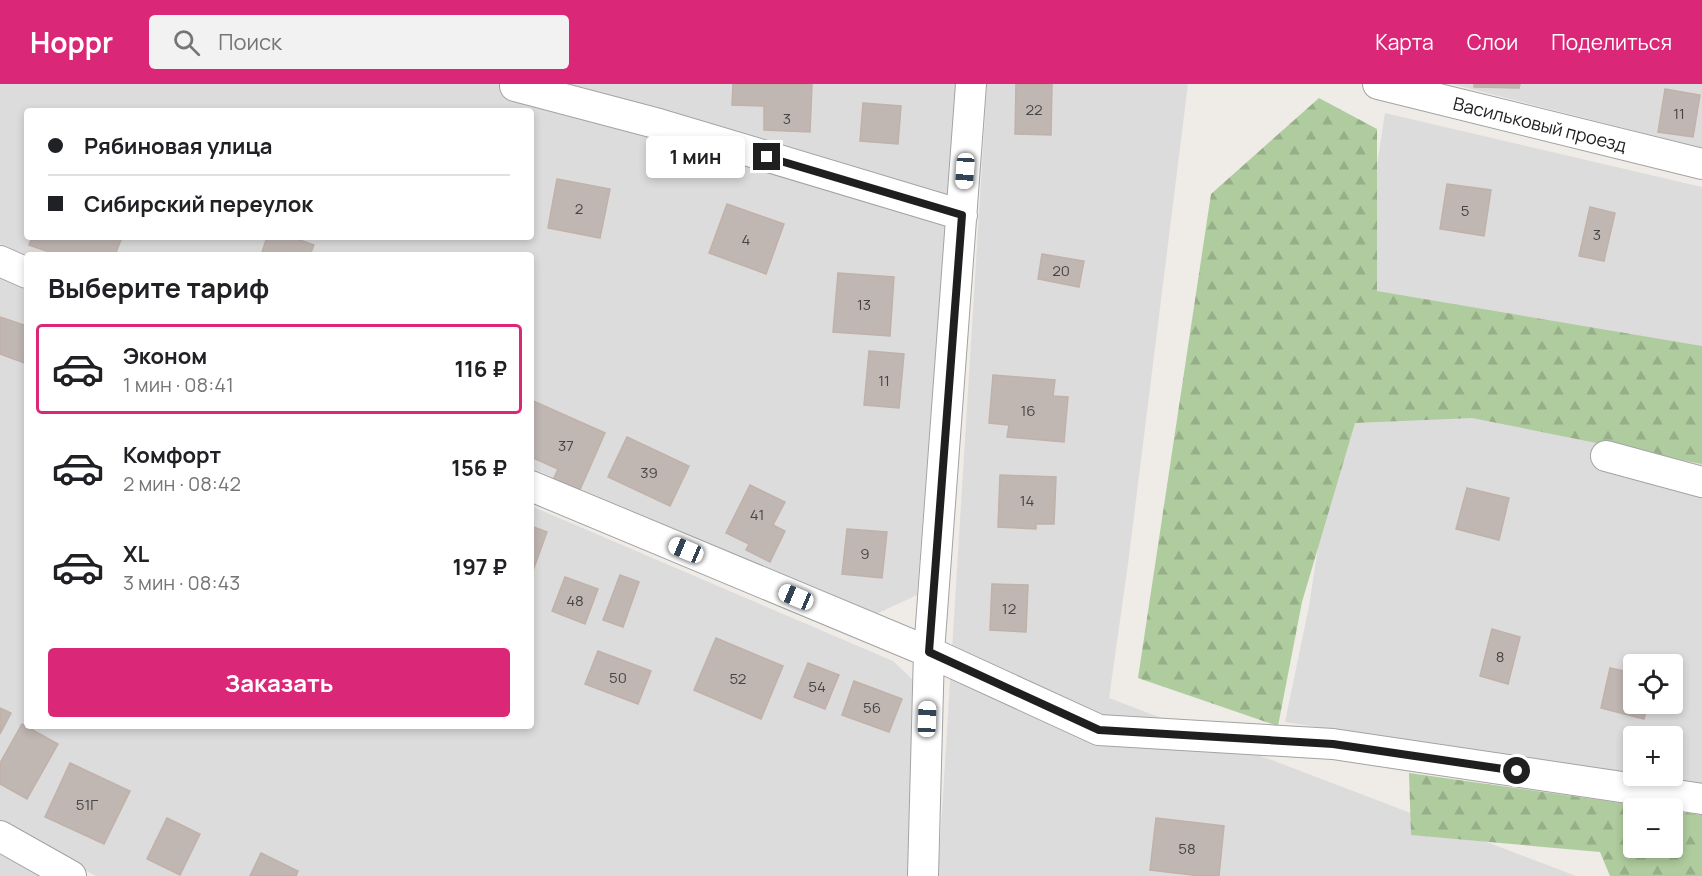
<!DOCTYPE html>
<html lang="ru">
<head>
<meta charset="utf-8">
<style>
	:root { --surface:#fff; --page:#f2f2f2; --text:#202124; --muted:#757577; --line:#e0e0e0; --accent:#db2777 }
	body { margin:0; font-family:Manrope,sans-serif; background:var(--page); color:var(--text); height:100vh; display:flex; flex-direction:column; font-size:22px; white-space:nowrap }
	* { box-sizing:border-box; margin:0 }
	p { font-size:20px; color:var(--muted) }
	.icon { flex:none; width:33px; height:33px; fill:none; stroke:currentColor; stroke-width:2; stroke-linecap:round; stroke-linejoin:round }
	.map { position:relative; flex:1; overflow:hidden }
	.details { position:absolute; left:24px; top:168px; width:510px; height:477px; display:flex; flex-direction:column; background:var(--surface); border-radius:6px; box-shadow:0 3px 9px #0003 }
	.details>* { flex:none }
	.hud { position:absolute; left:24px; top:24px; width:510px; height:132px; border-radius:6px; box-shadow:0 3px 9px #0003; display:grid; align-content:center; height:132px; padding:0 24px; background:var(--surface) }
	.fabs { position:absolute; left:1623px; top:570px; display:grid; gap:12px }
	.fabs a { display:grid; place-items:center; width:60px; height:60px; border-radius:6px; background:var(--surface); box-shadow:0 3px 9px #0003; font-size:30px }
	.end { position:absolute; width:27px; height:27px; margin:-14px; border:8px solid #1f1f1f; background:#fff; box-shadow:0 0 0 3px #fff }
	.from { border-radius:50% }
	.bubble { position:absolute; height:42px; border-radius:6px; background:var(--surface); box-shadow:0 3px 9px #0003; font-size:20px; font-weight:700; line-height:42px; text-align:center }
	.car { position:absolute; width:18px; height:36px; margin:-18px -9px; border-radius:8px; box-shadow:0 0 4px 2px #0007; background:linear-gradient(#fff 24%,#345 0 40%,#fff 0 76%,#345 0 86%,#fff 0) }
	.hud b { display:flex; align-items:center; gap:21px; height:57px; font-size:22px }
	.hud b+b { border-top:2px solid var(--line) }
	.hud i { width:15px; height:15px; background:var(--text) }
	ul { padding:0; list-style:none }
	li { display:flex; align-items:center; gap:18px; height:90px; margin:0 12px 9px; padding:0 12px; border:3px solid transparent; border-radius:6px }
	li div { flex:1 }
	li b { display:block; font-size:22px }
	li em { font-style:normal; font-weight:700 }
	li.active { border-color:var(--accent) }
	li>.icon { width:54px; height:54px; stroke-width:1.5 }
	h2 { padding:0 24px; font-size:27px; line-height:72px }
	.cta { display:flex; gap:12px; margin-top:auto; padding:12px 24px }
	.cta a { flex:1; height:69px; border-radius:6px; background:var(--accent); color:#fff; font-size:24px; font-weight:700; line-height:69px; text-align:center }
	header { display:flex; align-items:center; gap:36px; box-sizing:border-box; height:84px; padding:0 30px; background:var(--accent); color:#fff }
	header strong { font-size:28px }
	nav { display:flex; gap:33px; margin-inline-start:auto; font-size:21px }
	.search { width:420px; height:54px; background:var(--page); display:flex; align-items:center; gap:15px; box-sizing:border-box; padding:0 21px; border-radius:6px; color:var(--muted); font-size:22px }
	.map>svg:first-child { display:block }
</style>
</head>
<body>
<header>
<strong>Hoppr</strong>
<div class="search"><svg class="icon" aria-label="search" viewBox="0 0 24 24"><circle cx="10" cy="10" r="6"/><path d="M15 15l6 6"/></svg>Поиск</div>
<nav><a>Карта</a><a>Слои</a><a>Поделиться</a></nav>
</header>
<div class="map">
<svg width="1702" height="792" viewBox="0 0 1702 792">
	<defs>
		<pattern id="forest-firs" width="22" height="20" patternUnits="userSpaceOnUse" patternTransform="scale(1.5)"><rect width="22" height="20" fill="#afcc9e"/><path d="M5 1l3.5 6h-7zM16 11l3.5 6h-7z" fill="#96af88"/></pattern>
	</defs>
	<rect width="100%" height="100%" fill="#efebe6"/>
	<path fill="#dddcdc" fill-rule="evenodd" d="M0 0H956L917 511 876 530 531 384V171H27L0 160ZM27 27H531V153H27Z
		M987 0H1188L1128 480 1109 614 1576 792H938Z
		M1452 0H1702V64Z
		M1385 29 1702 103V703L1285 638 1309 522ZM1634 580H1672V620H1634ZM1634 652H1672V692H1634Z
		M0 194 27 206V642H531V422L893 577 913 596 908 792H96L0 740Z
		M0 765 47 792H0Z"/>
	<path fill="url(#forest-firs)" d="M1319 14 1377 45V207L1702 262V380L1472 334 1355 339 1302 518 1278 642 1138 594 1211 110Z
		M1409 689 1657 724H1634V764H1672L1673 727 1702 731V792H1610L1600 768 1411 751Z"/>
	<path fill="#c0b7b3" stroke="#c0b1a9" stroke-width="1.5" d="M733 0H812L810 48 764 46V22L732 21Z
		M1016 0H1052L1051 51 1015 50Z
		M1474 0H1520L1519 4 1474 3Z
		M1665 5 1700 11 1693 53 1658 48Z
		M863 19 901 22 898 60 860 57Z
		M557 95 610 105 600 154 548 144Z
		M1447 100 1491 106 1484 152 1440 145Z
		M727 120 784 140 766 190 709 169Z
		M1590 123 1615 129 1604 177 1579 172Z
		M32 153H122L115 171H58L29 161Z
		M267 153H291L314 161 310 171H261Z
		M1042 170 1084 177 1079 203 1038 195Z
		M838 189 894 193 890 252 833 248Z
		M0 233 27 242V280L0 270Z
		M869 267 904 270 899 324 864 321Z
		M993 291 1055 296 1053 312 1068 313 1064 358 1007 353 1009 341 989 339Z
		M531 316 605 349 575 417 549 405 558 385 531 373Z
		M627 353 689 382 670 422 608 393Z
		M1000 391 1056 393 1054 440H1036V445L998 443Z
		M750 401 785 418 773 441 785 447 770 478 746 466 749 460 726 449Z
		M1467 404 1509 414 1499 456 1456 445Z
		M531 442 547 448 531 492Z
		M847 445 887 448 882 494 842 490Z
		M620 491 639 498 623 543 603 536Z
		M565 493 598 505 585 540 552 527Z
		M992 500 1028 501 1026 548 990 546Z
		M1492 545 1520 553 1508 600 1480 592Z
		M716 554 783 582 761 635 694 606Z
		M598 567 651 587 638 620 585 600Z
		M808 579 839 591 825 625 794 613Z
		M1610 584 1634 589V620H1648L1644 635 1601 624Z
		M854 597 902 615 889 648 842 631Z
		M0 624 11 629 0 650Z
		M22 640 58 660 27 715 0 700V679Z
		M70 679 130 707 104 760 45 733Z
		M167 734 200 750 180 791 147 775Z
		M1156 734 1224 742 1219 792H1201L1150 786Z
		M261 769 298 787 296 792H250Z"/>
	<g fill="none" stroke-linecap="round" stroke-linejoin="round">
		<g stroke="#a3a3a3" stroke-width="32">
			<path id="minor" d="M1378 0 1702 80
				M515 2 659 40 962 131
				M0 177 27 189
				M1606 372 1702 398
				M531 402 929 568 1099 646 1333 660 1702 715
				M0 752 71 792
				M923 792 929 568 971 0"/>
		</g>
		<use href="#minor" stroke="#fff" stroke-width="30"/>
	</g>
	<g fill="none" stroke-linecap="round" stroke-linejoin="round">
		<path stroke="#1f1f1f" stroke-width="8" d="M767 73 962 131 929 568 1099 646 1333 660 1517 687"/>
	</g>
	<g text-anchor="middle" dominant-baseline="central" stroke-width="4.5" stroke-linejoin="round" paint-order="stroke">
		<g font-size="15" fill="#474544">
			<text x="1034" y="25">22</text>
			<text x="1679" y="29">11</text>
			<text x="787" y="34">3</text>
			<text x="579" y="124">2</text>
			<text x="1465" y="126">5</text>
			<text x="1597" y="150">3</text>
			<text x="746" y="155">4</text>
			<text x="1061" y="186">20</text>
			<text x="864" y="220">13</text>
			<text x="884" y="296">11</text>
			<text x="1028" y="326">16</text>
			<text x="566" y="361">37</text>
			<text x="649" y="388">39</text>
			<text x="1027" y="416">14</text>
			<text x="757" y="430">41</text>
			<text x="865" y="469">9</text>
			<text x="575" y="516">48</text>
			<text x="1009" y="524">12</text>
			<text x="1500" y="572">8</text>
			<text x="618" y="593">50</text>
			<text x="738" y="594">52</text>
			<text x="817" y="602">54</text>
			<text x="872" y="623">56</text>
			<text x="87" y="720">51Г</text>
			<text x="1187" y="764">58</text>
		</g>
		<g font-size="18" fill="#1f1f1f" stroke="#fff">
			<text transform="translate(1540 40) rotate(14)">Васильковый проезд</text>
		</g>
	</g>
</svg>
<div class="fabs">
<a><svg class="icon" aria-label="locate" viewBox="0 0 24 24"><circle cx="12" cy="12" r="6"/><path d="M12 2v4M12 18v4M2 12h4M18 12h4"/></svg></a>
<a>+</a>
<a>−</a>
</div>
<i class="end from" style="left:1517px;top:687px"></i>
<i class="end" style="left:767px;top:73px"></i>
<div class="bubble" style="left:646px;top:52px;width:99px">1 мин</div>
<i class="car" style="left:965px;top:87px;rotate:184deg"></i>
<i class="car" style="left:686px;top:466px;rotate:293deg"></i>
<i class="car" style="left:796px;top:513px;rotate:293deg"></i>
<i class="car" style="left:927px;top:635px;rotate:2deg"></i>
<div class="hud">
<b><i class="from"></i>Рябиновая улица</b>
<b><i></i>Сибирский переулок</b>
</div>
<section class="details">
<h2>Выберите тариф</h2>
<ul>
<li class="active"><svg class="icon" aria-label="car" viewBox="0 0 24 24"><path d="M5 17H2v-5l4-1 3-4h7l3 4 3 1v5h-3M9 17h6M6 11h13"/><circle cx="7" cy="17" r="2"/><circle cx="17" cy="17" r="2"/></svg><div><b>Эконом</b><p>1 мин · 08:41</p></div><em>116 ₽</em></li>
<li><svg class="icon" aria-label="car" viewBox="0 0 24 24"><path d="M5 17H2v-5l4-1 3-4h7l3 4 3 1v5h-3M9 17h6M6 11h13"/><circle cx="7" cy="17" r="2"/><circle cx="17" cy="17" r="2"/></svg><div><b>Комфорт</b><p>2 мин · 08:42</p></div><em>156 ₽</em></li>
<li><svg class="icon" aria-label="car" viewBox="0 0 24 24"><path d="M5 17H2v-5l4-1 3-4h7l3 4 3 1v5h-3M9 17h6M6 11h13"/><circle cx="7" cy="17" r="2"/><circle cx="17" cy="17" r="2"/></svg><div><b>XL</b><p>3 мин · 08:43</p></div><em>197 ₽</em></li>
</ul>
<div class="cta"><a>Заказать</a></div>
</section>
</div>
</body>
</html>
